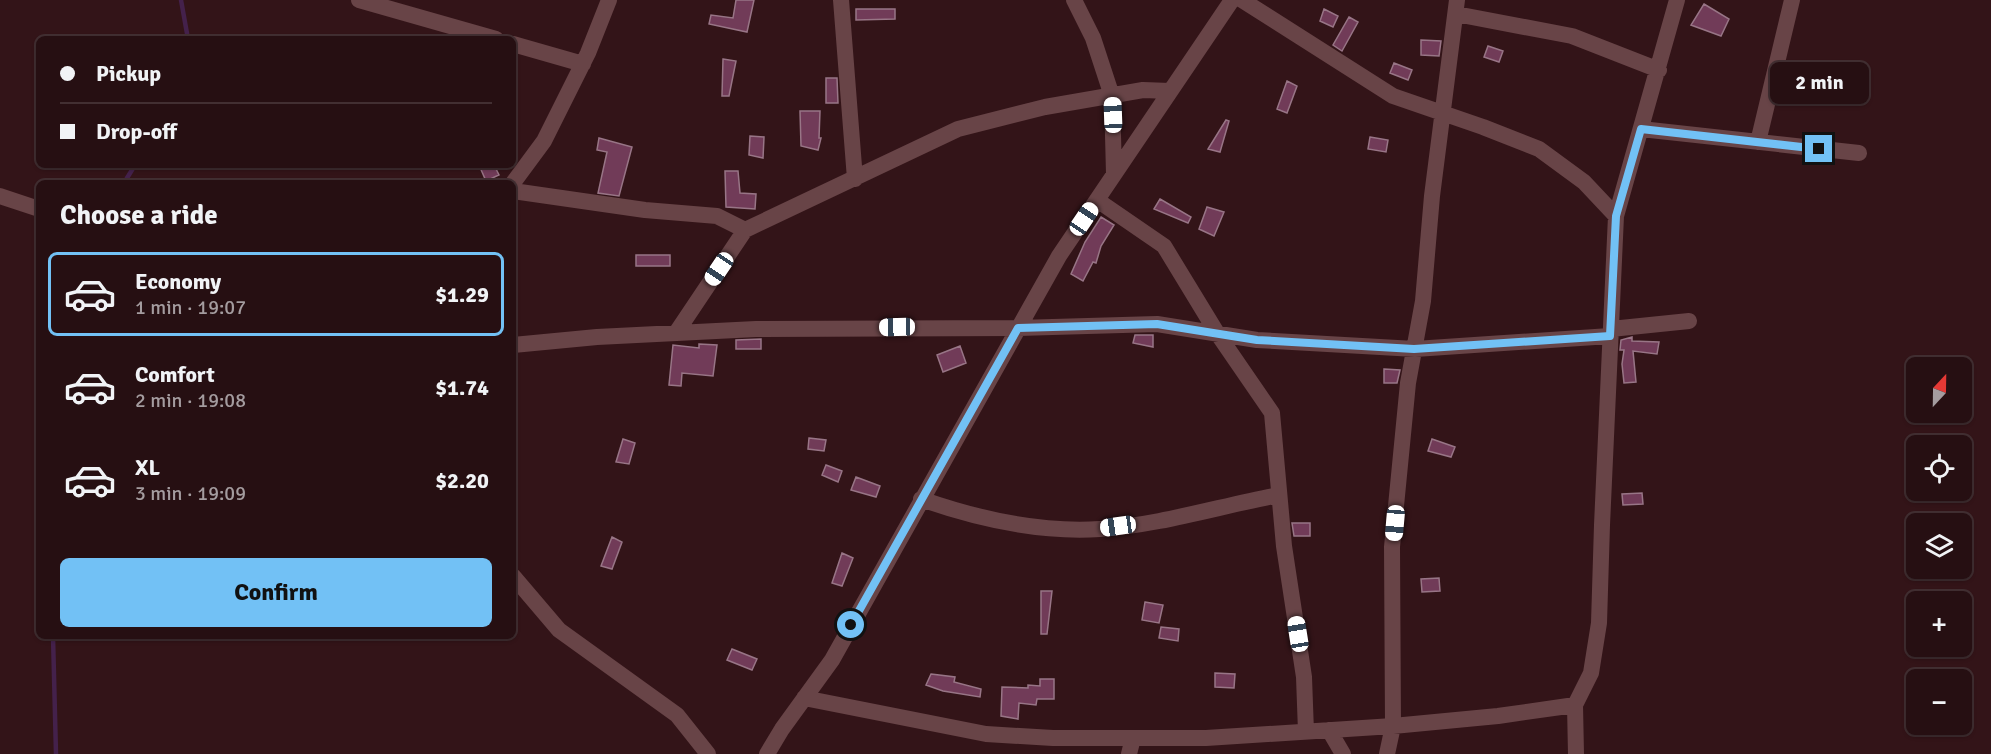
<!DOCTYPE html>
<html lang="en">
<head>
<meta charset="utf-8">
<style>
	:root { --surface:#260f12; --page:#2e181b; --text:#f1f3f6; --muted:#a49c9f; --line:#422f32; --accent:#72c1f5 }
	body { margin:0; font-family:Signika,sans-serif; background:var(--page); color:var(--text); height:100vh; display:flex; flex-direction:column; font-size:22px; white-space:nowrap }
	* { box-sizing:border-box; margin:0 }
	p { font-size:20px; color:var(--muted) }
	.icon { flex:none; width:33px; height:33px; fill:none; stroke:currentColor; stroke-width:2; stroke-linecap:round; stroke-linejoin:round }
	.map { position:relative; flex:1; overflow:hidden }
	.drawer { position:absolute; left:36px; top:180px; width:480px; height:459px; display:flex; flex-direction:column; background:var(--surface); border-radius:9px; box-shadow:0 2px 4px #0004,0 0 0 2px var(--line) }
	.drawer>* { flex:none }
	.top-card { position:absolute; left:36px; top:36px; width:480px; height:132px; border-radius:9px; box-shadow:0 2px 4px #0004,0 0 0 2px var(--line); display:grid; align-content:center; height:132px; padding:0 24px; background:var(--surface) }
	.needle { width:39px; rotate:22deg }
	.fabs { position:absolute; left:1906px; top:357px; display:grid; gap:12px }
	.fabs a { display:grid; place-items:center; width:66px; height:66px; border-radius:9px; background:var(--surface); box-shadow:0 2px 4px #0004,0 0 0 2px var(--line); font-size:30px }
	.end { position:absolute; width:27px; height:27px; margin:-14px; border:8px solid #72c1f5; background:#111; box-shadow:0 0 0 3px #111 }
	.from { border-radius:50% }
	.bubble { position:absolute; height:42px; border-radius:9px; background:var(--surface); box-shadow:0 2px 4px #0004,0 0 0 2px var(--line); font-size:20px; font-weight:800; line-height:42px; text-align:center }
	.car { position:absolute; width:18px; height:36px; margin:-18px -9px; border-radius:8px; box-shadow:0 0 4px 2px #0007; background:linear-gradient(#fff 24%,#345 0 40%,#fff 0 76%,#345 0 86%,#fff 0) }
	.top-card b { display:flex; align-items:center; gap:21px; height:57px; font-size:22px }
	.top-card b+b { border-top:2px solid var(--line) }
	.top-card i { width:15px; height:15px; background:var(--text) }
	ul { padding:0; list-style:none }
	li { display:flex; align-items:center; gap:18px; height:84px; margin:0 12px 9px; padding:0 12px; border:3px solid transparent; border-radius:9px }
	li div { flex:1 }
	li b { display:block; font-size:22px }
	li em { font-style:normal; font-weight:800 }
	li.current { border-color:var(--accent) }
	li>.icon { width:54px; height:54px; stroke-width:1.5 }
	h2 { padding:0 24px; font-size:27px; line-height:72px }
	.primary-button { display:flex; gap:12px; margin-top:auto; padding:12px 24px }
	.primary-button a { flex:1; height:69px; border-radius:9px; background:var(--accent); color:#111; font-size:24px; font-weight:800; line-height:69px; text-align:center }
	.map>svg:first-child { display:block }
</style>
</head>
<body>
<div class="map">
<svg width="1991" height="754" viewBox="0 0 1991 754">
	<rect width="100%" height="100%" fill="#331418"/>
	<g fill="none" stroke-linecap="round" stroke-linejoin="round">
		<path stroke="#44214b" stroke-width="4.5" d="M181 0 188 39
			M124 183 135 165
			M53 636 56 754"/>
	</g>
	<path fill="#713b58" stroke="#987586" stroke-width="1.5" d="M736 0H754L747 32 709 24 711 15 733 18Z
		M1704 4 1729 19 1721 36 1691 25Z
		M856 9H895V19L856 20Z
		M1324 9 1338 16 1333 27 1320 21Z
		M1349 17 1358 22 1342 51 1333 45Z
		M1421 40 1441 41 1439 56 1421 55Z
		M1488 46 1503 51 1499 62 1484 57Z
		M723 59 736 61 729 96H722Z
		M1394 63 1412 70 1408 80 1390 73Z
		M826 78H837L838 103H826Z
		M1287 81 1297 86 1287 113 1277 109Z
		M800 111H820L819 138H821L818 150 801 146Z
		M1226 120 1229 121 1220 152 1208 149Z
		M750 136 764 137 763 158 749 155Z
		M1370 137 1388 140 1386 152 1368 149Z
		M599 138 632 147 619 196 598 193 607 152 597 150Z
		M479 165H494L499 175 486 181Z
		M725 171H738L740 193 756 194 755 209 726 207Z
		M1160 199 1191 217 1188 223 1154 209Z
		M1207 207 1224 212 1214 236 1199 229Z
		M1101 217 1114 225 1101 246 1096 263 1093 262 1083 281 1071 274 1085 242Z
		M636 255H670V266H636Z
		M1135 335H1153V347L1133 343Z
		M1632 337V341L1659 342 1657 354 1633 351 1636 382 1624 383 1622 364 1624 350H1620L1621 340Z
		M761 339V349H736V340Z
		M699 344 717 345 713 376 682 373 681 386 669 385 673 345 699 348Z
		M960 346 966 363 943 372 937 355Z
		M1384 369 1400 370 1397 383H1384Z
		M809 438 826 440 824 451 808 449Z
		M623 439 635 443 629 464 616 462Z
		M1432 439 1455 447 1451 457 1428 451Z
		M826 465 842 471 838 482 822 475Z
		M856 477 880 486 876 497 851 490Z
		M1642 493 1643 504 1623 505 1622 494Z
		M1292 523H1310V536H1294Z
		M612 537 622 542 612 569 601 566Z
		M842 553 853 558 842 586 832 583Z
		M1439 578 1440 591 1422 592 1421 579Z
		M1041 591H1052L1047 634H1041Z
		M1145 602 1163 605 1159 623 1142 620Z
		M1161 627 1179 629 1178 641 1159 638Z
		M732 649 757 659 752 670 727 660Z
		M1215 673 1235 674 1234 688 1215 687Z
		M931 674 955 677 954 682 981 689 980 697 943 691 926 685Z
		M1040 679H1054V699H1037L1036 705 1019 703 1018 719 1001 716 1002 687 1028 688V685L1040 686Z"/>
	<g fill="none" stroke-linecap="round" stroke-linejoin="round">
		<path stroke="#684447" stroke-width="16" d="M359 0 496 39
			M841 0 855 179
			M1074 0 1093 38 1112 96 1114 174
			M1242 0 1393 96 1483 127 1539 149 1584 182 1616 216
			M1456 14 1572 36 1659 70
			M513 44 583 64
			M1641 129 1859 153
			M1758 142 1792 0
			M513 183 544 141 588 53 609 0
			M513 191 645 210 717 216 745 230
			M0 196 39 209
			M1097 200 1164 246 1217 333 1272 413 1284 546 1304 677 1306 732
			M1611 329 1689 321
			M676 333 745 230 958 129 1045 107 1143 90 1170 91
			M513 345 597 337 756 329 1018 328 1157 324 1257 340 1415 349 1610 336
			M921 499C978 519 1038 533 1100 529 1160 525 1220 506 1279 495
			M513 576 559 630 677 715 708 754
			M804 698 986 734 1053 738H1206L1393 726 1498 716 1575 705
			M1329 730 1343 754
			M767 754 782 729 832 660 1059 256 1232 0
			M1129 754 1133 738
			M1387 754 1393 726 1392 547 1408 383 1423 301 1432 196 1457 0
			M1576 754 1575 705 1591 673 1599 623 1602 525 1616 216 1677 0"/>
	</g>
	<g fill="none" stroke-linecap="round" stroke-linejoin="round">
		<path stroke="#72c1f5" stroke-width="8" d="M851 625 1018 328 1157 324 1257 340 1414 349 1610 336 1616 216 1641 129 1819 149"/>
	</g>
</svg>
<div class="fabs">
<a><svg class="needle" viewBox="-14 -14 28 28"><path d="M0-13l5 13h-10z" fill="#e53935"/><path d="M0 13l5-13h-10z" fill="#a49c9f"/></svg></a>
<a><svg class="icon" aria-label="locate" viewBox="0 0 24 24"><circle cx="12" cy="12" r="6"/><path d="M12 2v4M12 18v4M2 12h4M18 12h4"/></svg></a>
<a><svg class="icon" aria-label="layers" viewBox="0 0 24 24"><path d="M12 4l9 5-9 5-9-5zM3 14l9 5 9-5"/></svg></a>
<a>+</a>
<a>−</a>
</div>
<i class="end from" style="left:851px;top:625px"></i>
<i class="end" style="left:1819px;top:149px"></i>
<div class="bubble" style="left:1770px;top:62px;width:99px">2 min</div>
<i class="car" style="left:1113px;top:115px;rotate:358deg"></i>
<i class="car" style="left:1084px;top:219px;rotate:34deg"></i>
<i class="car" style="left:719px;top:269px;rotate:214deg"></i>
<i class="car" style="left:897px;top:327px;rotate:269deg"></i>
<i class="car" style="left:1395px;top:523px;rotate:185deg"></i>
<i class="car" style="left:1118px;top:526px;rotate:262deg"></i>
<i class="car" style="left:1298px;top:634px;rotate:351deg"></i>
<div class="top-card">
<b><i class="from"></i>Pickup</b>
<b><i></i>Drop-off</b>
</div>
<section class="drawer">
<h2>Choose a ride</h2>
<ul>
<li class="current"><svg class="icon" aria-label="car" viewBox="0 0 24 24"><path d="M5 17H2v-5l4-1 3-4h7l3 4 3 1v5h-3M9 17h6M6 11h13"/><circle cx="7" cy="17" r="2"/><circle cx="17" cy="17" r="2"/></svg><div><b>Economy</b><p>1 min · 19:07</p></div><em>$1.29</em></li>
<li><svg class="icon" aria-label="car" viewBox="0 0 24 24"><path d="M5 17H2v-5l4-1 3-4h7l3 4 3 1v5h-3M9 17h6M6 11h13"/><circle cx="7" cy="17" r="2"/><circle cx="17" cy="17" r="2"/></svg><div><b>Comfort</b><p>2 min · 19:08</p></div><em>$1.74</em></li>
<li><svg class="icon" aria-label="car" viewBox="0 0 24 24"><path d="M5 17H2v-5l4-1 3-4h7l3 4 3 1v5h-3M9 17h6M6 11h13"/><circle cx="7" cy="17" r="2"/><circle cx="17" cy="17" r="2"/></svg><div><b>XL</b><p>3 min · 19:09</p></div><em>$2.20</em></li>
</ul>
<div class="primary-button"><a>Confirm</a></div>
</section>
</div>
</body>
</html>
